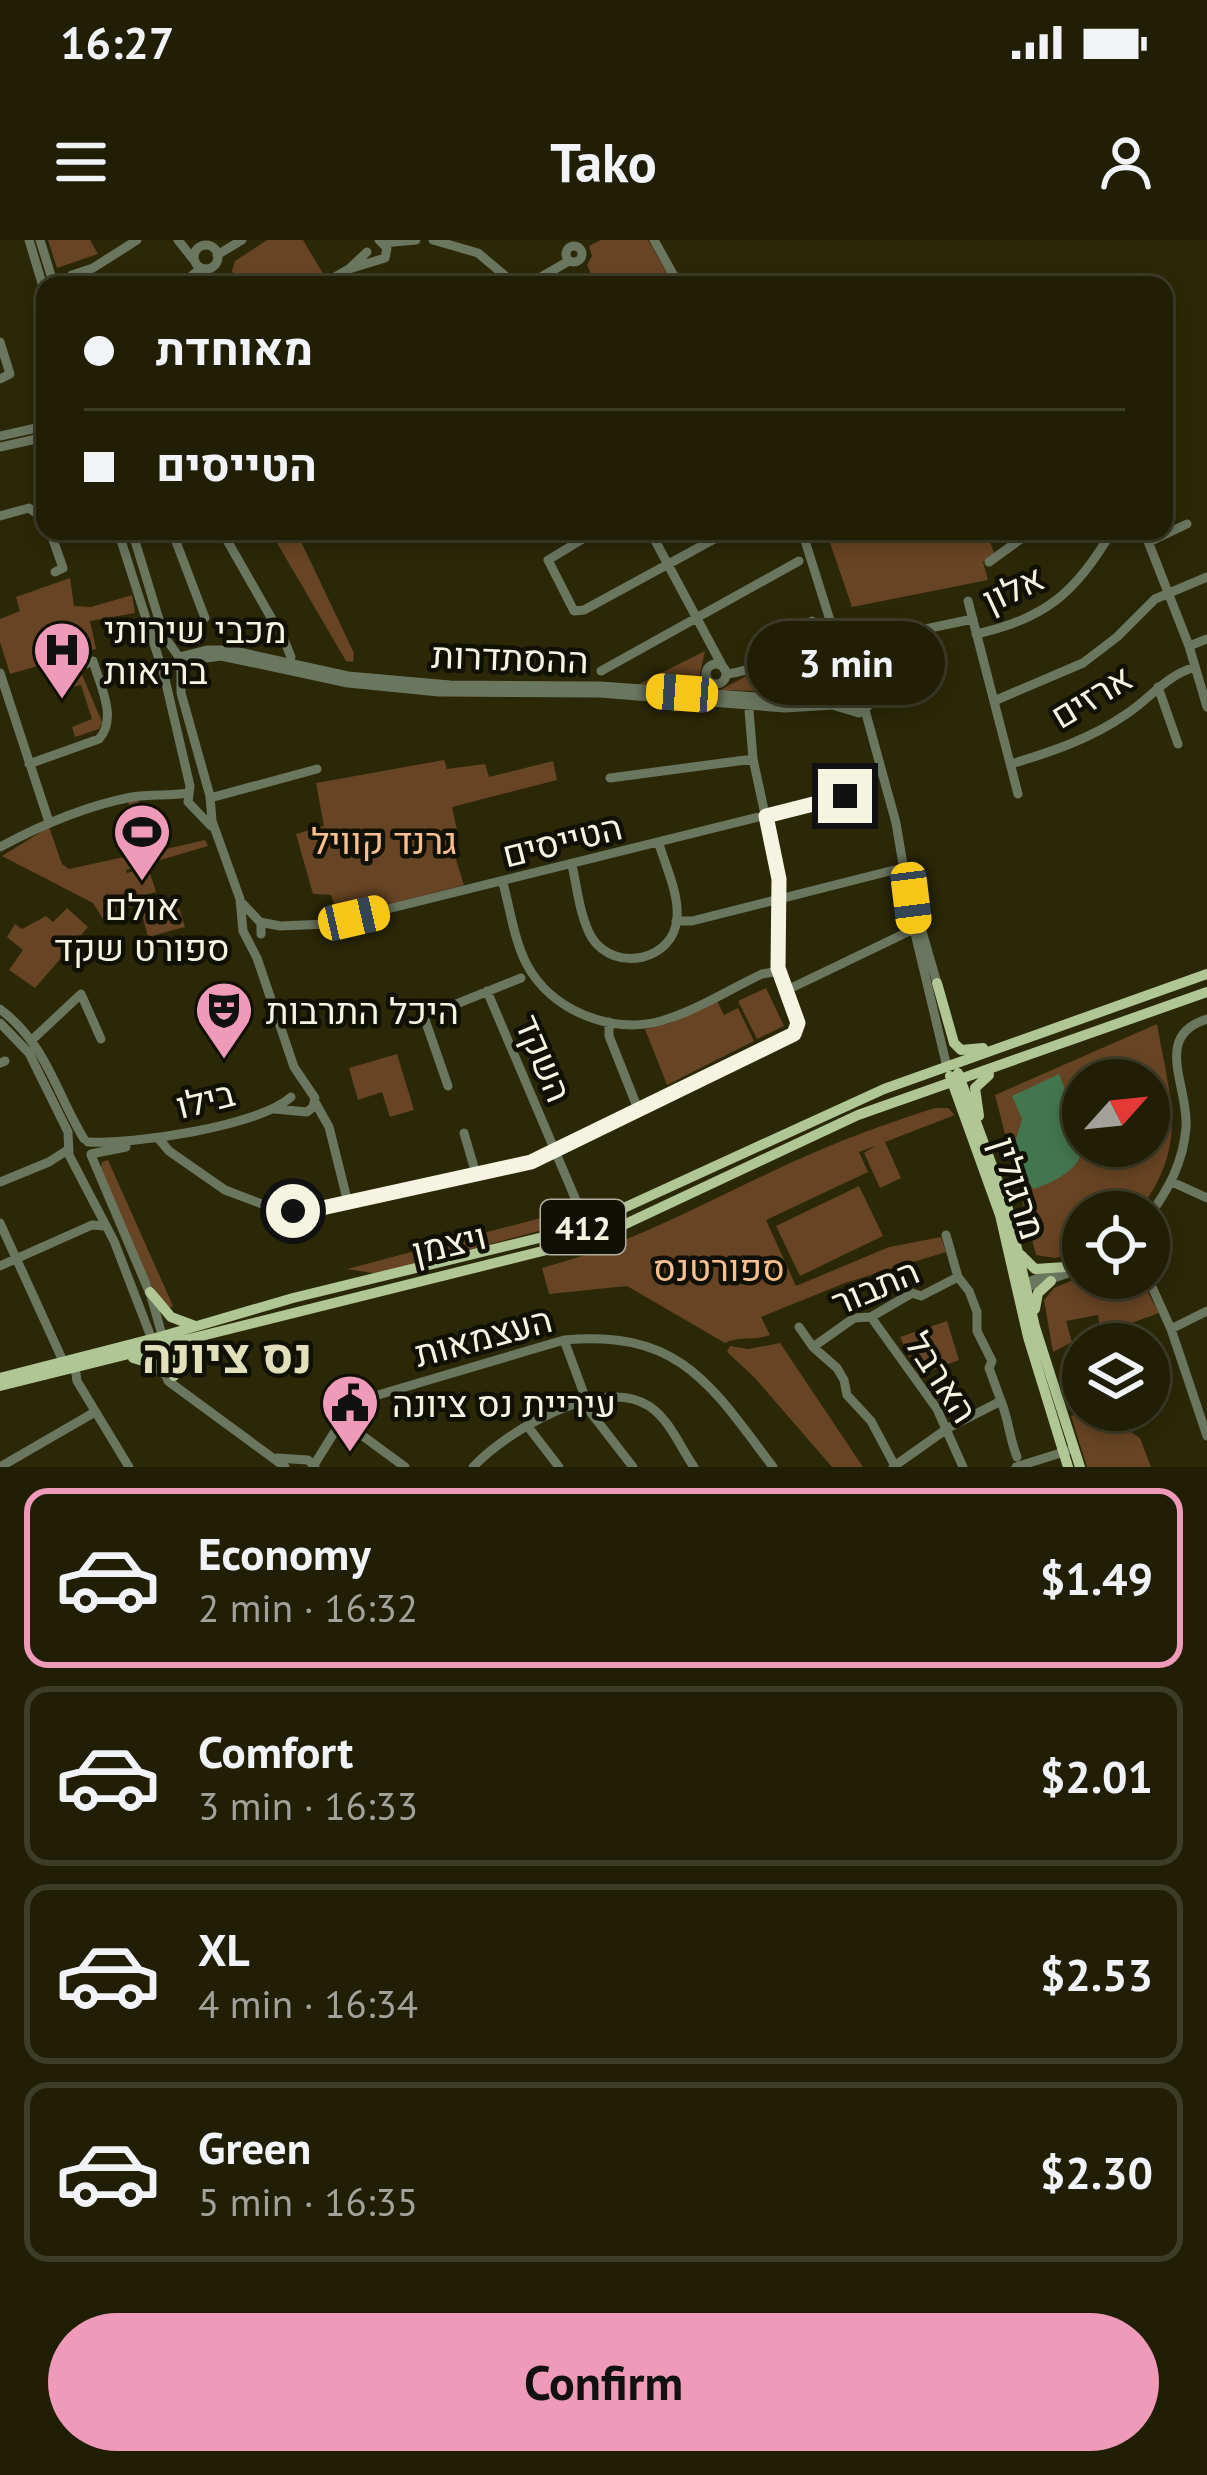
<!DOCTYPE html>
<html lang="en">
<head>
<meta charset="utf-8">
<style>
	:root { --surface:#201e05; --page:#28270f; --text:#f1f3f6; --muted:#a2a29a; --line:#3d3c27; --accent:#ef9ab8 }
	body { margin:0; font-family:"PT Sans",Heebo,sans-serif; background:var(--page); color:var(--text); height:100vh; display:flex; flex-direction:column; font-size:45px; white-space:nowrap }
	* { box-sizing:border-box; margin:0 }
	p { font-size:39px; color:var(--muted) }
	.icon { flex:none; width:66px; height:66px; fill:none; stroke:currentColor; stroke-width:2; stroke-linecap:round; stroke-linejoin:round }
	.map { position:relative; height:1227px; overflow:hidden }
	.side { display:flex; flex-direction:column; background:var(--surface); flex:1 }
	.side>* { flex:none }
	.hud { position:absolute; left:36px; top:36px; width:1137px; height:264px; border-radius:24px; box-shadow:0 6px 18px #0003,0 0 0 3px var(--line); display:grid; align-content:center; height:264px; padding:0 48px; background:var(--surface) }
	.needle { width:78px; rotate:63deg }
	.fabs { position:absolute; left:1062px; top:819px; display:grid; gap:24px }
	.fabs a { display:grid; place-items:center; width:108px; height:108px; border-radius:50%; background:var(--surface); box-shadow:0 6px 18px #0003,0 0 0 3px var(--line); font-size:60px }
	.end { position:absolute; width:54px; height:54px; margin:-27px; border:15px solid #f4f4e1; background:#111; box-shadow:0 0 0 6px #111 }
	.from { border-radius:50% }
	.bubble { position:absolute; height:84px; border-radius:42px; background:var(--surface); box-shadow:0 6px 18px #0003,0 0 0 3px var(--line); font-size:39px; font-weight:700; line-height:84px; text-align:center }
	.car { position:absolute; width:36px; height:72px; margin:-36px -18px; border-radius:15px; box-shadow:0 0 9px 3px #0007; background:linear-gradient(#f5c518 24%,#345 0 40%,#f5c518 0 76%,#345 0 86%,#f5c518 0) }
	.hud b { display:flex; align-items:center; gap:42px; height:114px; font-size:45px }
	.hud b+b { border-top:3px solid var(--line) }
	.hud i { width:30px; height:30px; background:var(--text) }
	ul { padding:21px 0 0; list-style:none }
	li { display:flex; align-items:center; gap:36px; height:180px; margin:0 24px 18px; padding:0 24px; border:6px solid var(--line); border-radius:24px }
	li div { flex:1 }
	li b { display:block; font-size:45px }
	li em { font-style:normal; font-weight:700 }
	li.selected { border-color:var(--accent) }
	li>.icon { width:108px; height:108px; stroke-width:1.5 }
	.action { display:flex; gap:24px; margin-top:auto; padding:24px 48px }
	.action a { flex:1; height:138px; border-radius:72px; background:var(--accent); color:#111; font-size:48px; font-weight:700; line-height:138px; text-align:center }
	.status { display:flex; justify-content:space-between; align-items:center; height:84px; padding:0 60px; background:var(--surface); direction:ltr }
	.status svg { height:33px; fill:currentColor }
	header { display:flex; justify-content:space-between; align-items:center; height:156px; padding:0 48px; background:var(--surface); font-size:54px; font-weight:700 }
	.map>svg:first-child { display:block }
</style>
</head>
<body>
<div class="status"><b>16:27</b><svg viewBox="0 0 49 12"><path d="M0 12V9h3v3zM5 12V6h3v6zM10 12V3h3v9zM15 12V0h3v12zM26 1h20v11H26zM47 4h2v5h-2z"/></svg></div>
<header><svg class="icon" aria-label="menu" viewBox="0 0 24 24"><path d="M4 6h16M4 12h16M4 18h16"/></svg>Tako<svg class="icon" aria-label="person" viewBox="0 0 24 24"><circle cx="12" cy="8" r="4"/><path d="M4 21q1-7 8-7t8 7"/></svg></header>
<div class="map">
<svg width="1207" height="1227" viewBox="0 0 1207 1227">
	<rect width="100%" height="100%" fill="#2a2807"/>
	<path fill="#674423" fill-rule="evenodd" d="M48 0H90L98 14 57 28Z
		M267 0H303L325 37 311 45H261L254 34 239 44 232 31 235 21Z
		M601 0H648L667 33 645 45H582L580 40 591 34 587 25 592 16 589 6Z
		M270 291H296L354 413 353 422 346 421Z
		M826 291H986L995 315 983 322 988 340 852 367Z
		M70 338 74 366 91 367 132 355 135 373 90 381 96 409 10 434 0 402V379L20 371 16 357Z
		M705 411 699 438 714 450 635 446Z
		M833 417C837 432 841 444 826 453L720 450 775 421 787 441Z
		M75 418 102 482 99 489 75 497 72 487 92 479 81 445 65 449 55 421Z
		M444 520 447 529 485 524 489 537 553 521 557 540 452 567 457 590 448 593 464 645 339 677 331 655 313 654 296 594 324 586 316 543Z
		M138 560 153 612 205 600 208 606 126 630 127 633 148 627 156 652 135 658 130 647 134 664 105 682 93 663 2 616 49 587 62 624 69 629 142 613 128 561Z
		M178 664 185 687 148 697 142 674Z
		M67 668 88 687 35 748 9 730 23 710 7 697 15 684 22 689 46 676 53 682Z
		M766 748 784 786 757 799 738 761Z
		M717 761 724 775 738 768 754 801 667 845 645 789 668 784Z
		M1157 784C1170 860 1190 904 1138 972H1083V1011L1055 1018 1036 1015 995 855ZM1083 840H1149V906H1083Z
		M397 814 414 870 390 877 382 852 358 860 349 828Z
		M935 868H948L955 875 885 902 901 938 880 948 864 913 875 906 859 912 868 932 766 980 796 1046 889 1007 941 997 946 1012 845 1043 761 1077 770 1095C755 1101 738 1096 725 1103L627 1046 549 1054 542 1028C629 1005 706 962 788 924 836 902 884 884 935 868Z
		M108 920 173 1066 168 1069 149 1041 100 931 102 922Z
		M859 946 883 996 800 1036 776 986Z
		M575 969 580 980 379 1034 347 1029Z
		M1083 1036 1140 1038 1159 1073 1101 1094 1098 1075 1066 1081 1072 1102 1053 1112 1044 1060 1054 1048Z
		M947 1081 959 1120 918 1136 900 1097Z
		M780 1103 863 1227H832L754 1137 727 1112 730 1106 748 1109Z
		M1090 1170H1114L1120 1185 1140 1198 1151 1227H1087L1071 1176Z"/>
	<path fill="#43764e" d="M1059 834C1079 888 1111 921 1034 949L1027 942 1017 916 1015 902 1022 879 1012 856Z"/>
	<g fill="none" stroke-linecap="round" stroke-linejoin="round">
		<path stroke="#6b765f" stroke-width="9" d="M29 0 45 53
			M40 0 54 45
			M178 0 193 19
			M433 0 478 13 516 45
			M654 0 679 45
			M383 3 416 0
			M194 17a12 12 0 1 1 24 0a12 12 0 1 1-24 0Z
			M566 14a8 8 0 1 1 16 0a8 8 0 1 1-16 0Z
			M217 15 242 0
			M349 29 385 18 387 8 379 0
			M72 35 93 28 137 0
			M181 45 201 28
			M321 45 349 29 367 12
			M527 45 569 21
			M0 102 10 134 0 139
			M0 196 45 186
			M0 207 45 197
			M0 276 29 268 45 280
			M50 291 63 328 55 332
			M118 291 164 435 190 546 188 562 211 586
			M132 291 164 396 179 417
			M172 291 205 378
			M596 291 548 320 574 371 584 370 729 291
			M650 291 724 429
			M1144 291 1189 406 1207 467
			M224 295 285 402 291 417 289 426
			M1149 302 1187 284
			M989 322 1032 291
			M968 361 1018 554
			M906 393 973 379
			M976 394C1046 379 1077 351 1112 291
			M1189 406 1207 399
			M179 417 207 410H230L348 436 450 445 600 446 813 461 841 454
			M181 421V453L210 556 212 581 240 659 243 691 257 718 294 827 315 858 313 867 307 872 275 869
			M706 434a10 10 0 1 1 20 0a10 10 0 1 1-20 0Z
			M183 426 199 419 221 416 348 443 439 452 600 453 785 468 832 465 859 473 868 466V453L845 428 802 291
			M601 431 799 321
			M0 433 49 582
			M726 434C757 432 791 406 816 389L812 381
			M1158 447 1178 504
			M994 461 1083 423 1117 397 1155 359 1207 337
			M865 470 896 583 914 689 947 827
			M29 524 99 499C118 478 100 446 93 421L85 424
			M1011 524C1051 512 1090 499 1125 475 1151 458 1165 436 1195 427
			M610 538 753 519
			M210 558 317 529
			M0 607C41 585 85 566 132 557 151 554 170 556 188 553
			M572 625C577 647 580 678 592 698 615 733 674 721 677 678 679 654 666 627 659 604
			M503 643C510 669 514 699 526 723 550 770 611 795 661 781 696 771 730 749 762 734L779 731
			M243 664 261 683V694
			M917 674 939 750
			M676 681H692L906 627
			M260 682 280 686 327 684 855 553
			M487 751 581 972
			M785 751 916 688
			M0 769C47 805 55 851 84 899
			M609 782V796L638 869
			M0 783 29 813 68 892 69 915 114 1001 168 1141 285 1227
			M33 799 81 754 101 799
			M0 823 5 821
			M448 846 424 777 521 738
			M315 862 329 887 348 963
			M464 893 476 934
			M158 898 169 911 225 950 275 969 322 968 531 921 794 793 798 783 779 728V639L753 519 748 458
			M88 902C132 905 259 886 291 857
			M91 914 126 907
			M91 915 151 1056 173 1134
			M0 942 49 922 69 909
			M1172 942 1207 958
			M1149 976C1169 949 1183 922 1186 888 1189 846 1152 796 1207 779
			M0 983 63 1121
			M946 995 958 1037
			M0 1026 92 985 105 986
			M1148 1038 1171 1089 1207 1196
			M1021 1045 1083 1020
			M1022 1049 1083 1028
			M871 1077 937 1169 963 1227
			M799 1087 813 1107 837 1128 844 1140 847 1155 871 1181 895 1226
			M1171 1089 1207 1071
			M564 1100 591 1173 633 1227
			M813 1107 854 1078 871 1077 912 1053 921 1056 958 1037 969 1051 977 1072V1091L992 1121 989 1128 1001 1161 948 1188 893 1227
			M75 1127 77 1141 129 1227
			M1001 1161C1009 1181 1009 1197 1017 1217
			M341 1180 405 1227
			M529 1188 559 1227
			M277 1218 308 1220 315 1227
			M314 1225 347 1172 361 1160 564 1100C680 1089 711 1145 773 1227
			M0 1227 95 1172
			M473 1227C508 1190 601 1135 649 1166 670 1180 680 1207 694 1227
			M1016 1227 1067 1211"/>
		<path stroke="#b0c795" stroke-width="10" d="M937 743 954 803 961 810 983 808
			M958 833 1008 969 1035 1087 1080 1227
			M950 836 1000 975 1028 1097 1068 1227
			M979 876 975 848 989 835
			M1021 1015 1035 1029 1065 1027
			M150 1052 171 1077 195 1086
			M1035 1069 1038 1053 1051 1041
			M133 1118 153 1124 163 1133
			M174 1136 176 1117 187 1101
			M0 1138 163 1096 293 1058 580 988 884 849 1207 734
			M0 1146 579 1002 617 988 858 875 1207 752"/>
	</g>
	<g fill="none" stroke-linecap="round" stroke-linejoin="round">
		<path stroke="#f4f4e1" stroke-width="15" d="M293 971 322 968 531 922 794 794 798 783 778 728 779 639 766 576 845 556"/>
	</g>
	<defs>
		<g id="hospital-pin" transform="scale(3)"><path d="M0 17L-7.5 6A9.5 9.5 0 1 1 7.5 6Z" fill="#ef9ab8" stroke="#111004"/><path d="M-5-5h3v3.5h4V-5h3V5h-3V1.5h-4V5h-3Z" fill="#111"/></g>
		<g id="stadium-pin" transform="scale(3)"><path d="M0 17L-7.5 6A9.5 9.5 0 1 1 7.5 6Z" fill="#ef9ab8" stroke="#111004"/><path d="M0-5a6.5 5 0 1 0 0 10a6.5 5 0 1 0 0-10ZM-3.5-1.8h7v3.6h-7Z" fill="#111"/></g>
		<g id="theatre-pin" transform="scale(3)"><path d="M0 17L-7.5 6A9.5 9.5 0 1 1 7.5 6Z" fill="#ef9ab8" stroke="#111004"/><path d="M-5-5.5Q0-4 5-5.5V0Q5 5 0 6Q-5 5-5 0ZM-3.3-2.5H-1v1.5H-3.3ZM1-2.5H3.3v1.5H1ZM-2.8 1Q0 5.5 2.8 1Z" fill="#111"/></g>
		<g id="civic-pin" transform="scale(3)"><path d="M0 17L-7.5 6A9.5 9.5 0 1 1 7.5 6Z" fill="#ef9ab8" stroke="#111004"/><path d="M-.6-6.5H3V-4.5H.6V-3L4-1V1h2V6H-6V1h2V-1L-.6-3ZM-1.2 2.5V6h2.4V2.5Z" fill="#111"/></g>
	</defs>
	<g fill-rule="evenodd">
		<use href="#hospital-pin" x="62" y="410"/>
		<use href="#stadium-pin" x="142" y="592"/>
		<use href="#theatre-pin" x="224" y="770"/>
		<use href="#civic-pin" x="350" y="1163"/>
	</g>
	<g text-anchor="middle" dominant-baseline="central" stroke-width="9" stroke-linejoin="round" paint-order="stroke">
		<rect fill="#111004" stroke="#b0b09f" stroke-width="3" x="541" y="960" width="84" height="54" rx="9"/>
		<g font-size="33" font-weight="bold" fill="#f4f4e1">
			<text x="583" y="987">412</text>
		</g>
		<g font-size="36" fill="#f4f4e1" stroke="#111004">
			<text transform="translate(1013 348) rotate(-25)">אלון</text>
			<text transform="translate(510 417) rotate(2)">ההסתדרות</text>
			<text transform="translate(1091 456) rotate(-31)">ארזים</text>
			<text transform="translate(562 600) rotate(-14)">הטייסים</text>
			<text transform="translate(544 818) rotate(67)">השקד</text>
			<text transform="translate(205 859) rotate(-14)">בילו</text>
			<text transform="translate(1019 948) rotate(72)">מרגולין</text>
			<text transform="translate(449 1003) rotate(-13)">ויצמן</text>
			<text transform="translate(875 1046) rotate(-23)">התבור</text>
			<text transform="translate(483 1096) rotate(-15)">העצמאות</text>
			<text transform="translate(942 1137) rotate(57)">הארבל</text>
		</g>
		<g font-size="36" fill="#f4f4e1" stroke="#111004" text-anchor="start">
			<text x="104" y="389">מכבי שירותי<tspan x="104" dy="41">בריאות</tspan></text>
			<text x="142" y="666" text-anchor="middle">אולם<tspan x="142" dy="41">ספורט שקד</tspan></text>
			<text x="266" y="770">היכל התרבות</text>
			<text x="392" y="1163">עיריית נס ציונה</text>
		</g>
		<g font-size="36" fill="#f8c08e" stroke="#111004">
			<text x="384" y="600">גרנד קוויל</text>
			<text x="719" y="1027">ספורטנס</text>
		</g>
		<g font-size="48" font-weight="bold" fill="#e1e0ba" stroke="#111004">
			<text x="227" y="1115">נס ציונה</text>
		</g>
	</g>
</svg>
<div class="fabs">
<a><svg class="needle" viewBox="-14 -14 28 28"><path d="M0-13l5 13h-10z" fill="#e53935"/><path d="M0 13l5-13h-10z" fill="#a2a29a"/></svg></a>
<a><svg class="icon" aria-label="locate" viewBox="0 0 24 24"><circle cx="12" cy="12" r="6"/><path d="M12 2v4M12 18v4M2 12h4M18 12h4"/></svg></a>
<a><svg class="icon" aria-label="layers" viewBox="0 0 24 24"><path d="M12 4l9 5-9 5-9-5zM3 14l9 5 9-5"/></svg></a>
</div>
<i class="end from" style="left:293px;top:971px"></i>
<i class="end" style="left:845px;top:556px"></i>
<div class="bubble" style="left:747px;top:381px;width:198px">3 min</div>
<i class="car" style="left:682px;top:453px;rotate:274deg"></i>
<i class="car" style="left:911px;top:658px;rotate:173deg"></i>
<i class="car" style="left:354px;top:678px;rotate:77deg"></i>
<div class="hud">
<b><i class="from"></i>מאוחדת</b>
<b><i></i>הטייסים</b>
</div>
</div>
<section class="side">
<ul>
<li class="selected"><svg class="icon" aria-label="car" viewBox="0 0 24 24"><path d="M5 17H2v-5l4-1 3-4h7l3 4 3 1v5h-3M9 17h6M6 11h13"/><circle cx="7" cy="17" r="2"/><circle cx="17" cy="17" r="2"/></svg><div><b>Economy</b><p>2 min · 16:32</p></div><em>$1.49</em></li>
<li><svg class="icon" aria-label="car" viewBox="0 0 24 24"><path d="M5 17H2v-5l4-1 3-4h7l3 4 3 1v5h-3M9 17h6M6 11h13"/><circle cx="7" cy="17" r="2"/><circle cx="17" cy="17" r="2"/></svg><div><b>Comfort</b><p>3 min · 16:33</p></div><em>$2.01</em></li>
<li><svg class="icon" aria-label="car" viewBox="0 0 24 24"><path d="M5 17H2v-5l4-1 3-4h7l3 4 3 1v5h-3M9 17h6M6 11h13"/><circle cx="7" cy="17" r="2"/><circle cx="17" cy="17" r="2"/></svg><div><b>XL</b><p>4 min · 16:34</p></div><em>$2.53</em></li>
<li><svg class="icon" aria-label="car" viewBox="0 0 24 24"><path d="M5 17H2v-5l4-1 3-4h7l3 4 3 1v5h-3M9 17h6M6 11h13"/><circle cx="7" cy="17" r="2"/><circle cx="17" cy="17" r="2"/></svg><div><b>Green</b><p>5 min · 16:35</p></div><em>$2.30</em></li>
</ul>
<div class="action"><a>Confirm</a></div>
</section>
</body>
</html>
